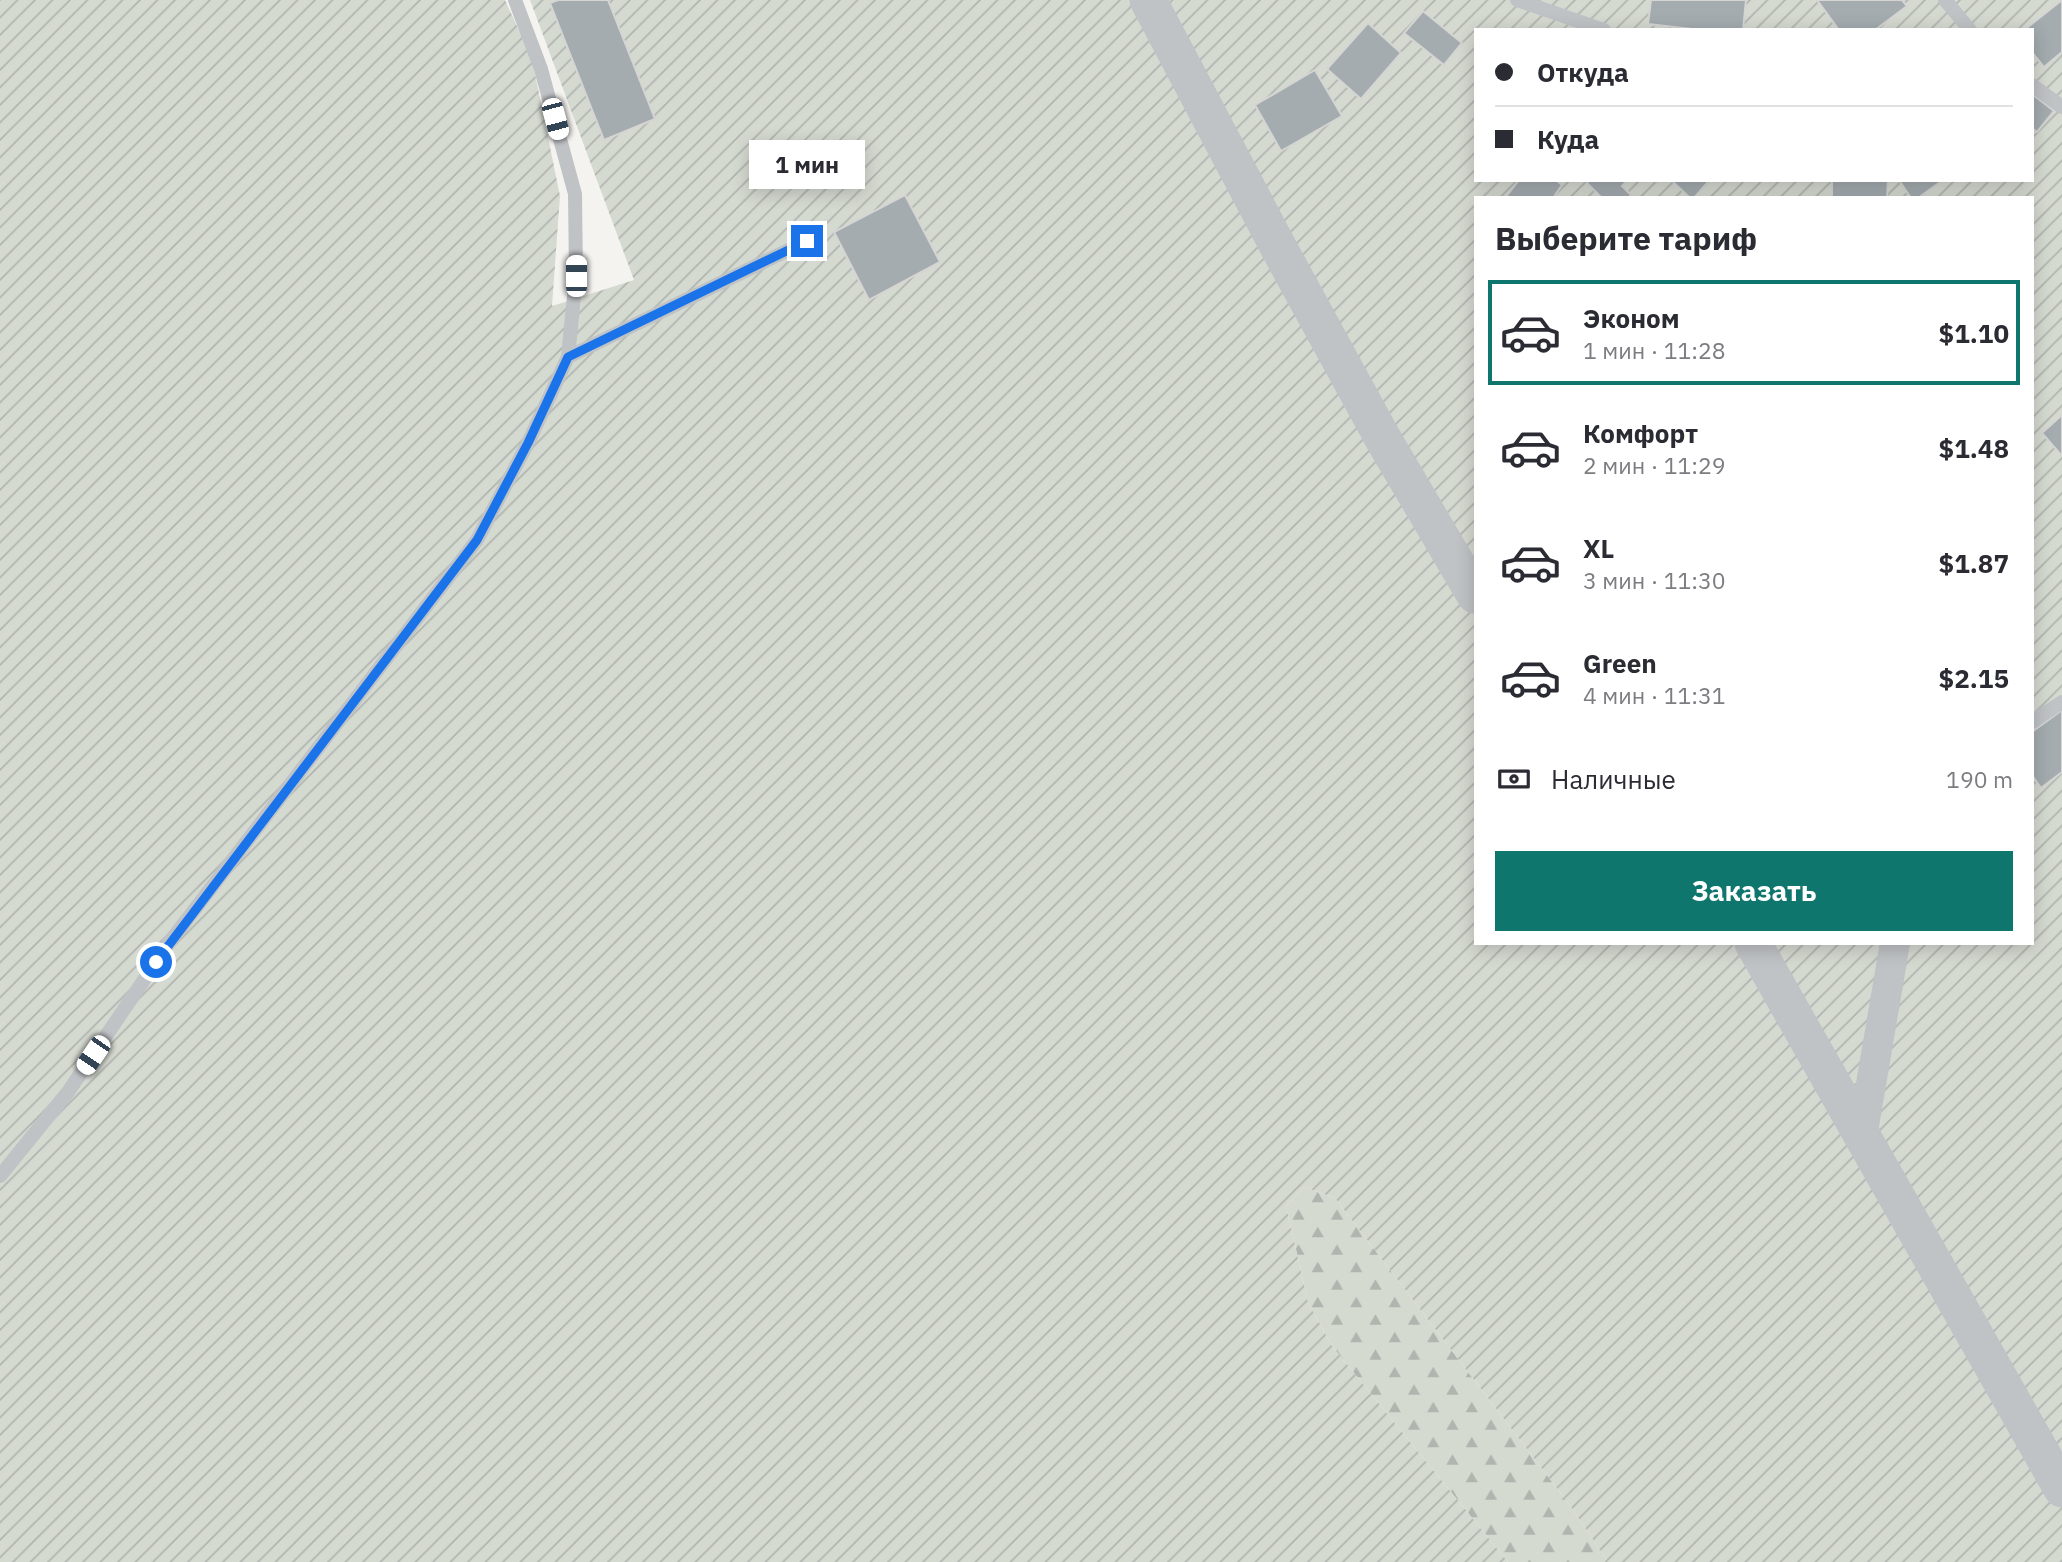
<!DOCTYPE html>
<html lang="ru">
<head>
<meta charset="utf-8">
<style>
	:root { --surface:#fff; --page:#f7f7f7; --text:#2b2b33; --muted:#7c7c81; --line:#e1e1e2; --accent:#0f766e }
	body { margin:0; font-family:"IBM Plex Sans",sans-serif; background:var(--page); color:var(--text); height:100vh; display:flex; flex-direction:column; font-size:26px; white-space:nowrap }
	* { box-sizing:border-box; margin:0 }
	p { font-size:23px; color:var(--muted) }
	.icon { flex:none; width:38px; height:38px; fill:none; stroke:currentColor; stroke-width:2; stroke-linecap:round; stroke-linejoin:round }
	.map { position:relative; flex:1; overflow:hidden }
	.side { position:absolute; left:1474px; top:196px; width:560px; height:749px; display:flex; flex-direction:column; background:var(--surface); border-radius:0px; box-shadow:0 4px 18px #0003 }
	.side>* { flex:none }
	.top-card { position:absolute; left:1474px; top:28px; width:560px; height:154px; border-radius:0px; box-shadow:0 4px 18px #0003; display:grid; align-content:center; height:154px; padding:0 21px; background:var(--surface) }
	.end { position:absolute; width:32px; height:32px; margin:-16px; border:9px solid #1a73e8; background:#fff; box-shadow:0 0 0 4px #fff }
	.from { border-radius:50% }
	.bubble { position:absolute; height:49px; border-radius:0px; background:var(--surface); box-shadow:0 4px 18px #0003; font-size:23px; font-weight:700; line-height:49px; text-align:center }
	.car { position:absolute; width:21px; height:42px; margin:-21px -10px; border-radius:9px; box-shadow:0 0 5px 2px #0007; background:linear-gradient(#fff 24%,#345 0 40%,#fff 0 76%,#345 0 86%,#fff 0) }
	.top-card b { display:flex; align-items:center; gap:24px; height:66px; font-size:26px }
	.top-card b+b { border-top:2px solid var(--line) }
	.top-card i { width:18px; height:18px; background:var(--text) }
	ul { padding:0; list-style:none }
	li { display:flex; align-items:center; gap:21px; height:105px; margin:0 14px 10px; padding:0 7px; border:4px solid transparent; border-radius:0px }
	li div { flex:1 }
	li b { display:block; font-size:26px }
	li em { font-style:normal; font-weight:700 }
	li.on { border-color:var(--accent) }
	li>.icon { width:63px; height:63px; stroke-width:1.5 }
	h2 { padding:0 21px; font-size:32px; line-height:84px }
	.pay { display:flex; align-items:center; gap:18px; height:77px; padding:0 21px; font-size:26px }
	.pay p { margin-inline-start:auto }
	.cta { display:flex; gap:14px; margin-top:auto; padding:14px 21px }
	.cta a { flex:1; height:80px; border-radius:0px; background:var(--accent); color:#fff; font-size:28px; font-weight:700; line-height:80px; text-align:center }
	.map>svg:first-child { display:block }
</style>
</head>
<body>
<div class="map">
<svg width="2062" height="1562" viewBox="0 0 2062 1562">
	<defs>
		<pattern id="forest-firs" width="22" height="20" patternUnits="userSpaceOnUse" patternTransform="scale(1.75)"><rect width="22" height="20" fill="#d5dad1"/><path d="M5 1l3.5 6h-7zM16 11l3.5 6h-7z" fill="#b0b5af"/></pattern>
		<pattern id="garden-furrows" width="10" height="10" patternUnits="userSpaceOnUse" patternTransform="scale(1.75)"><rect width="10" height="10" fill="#d5dad1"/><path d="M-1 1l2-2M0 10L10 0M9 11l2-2" fill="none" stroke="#b0b5af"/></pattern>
	</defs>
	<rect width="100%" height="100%" fill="#f4f3f0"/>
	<path fill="url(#forest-firs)" d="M1304 1187 1335 1198 1569 1504 1608 1562H1508L1332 1346 1308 1302 1286 1206Z"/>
	<path fill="url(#garden-furrows)" fill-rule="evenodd" d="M0 0H505L532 59 560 196 552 306 634 280 530 0H2062V1562H1608L1569 1504 1335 1198 1304 1187 1286 1206 1308 1302 1332 1346 1508 1562H0ZM1475 30H2032V180H1475ZM1475 198H2032V943H1475Z"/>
	<path fill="#a4acb0" stroke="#d5d5d3" stroke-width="2" d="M558 0H608L655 119 604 140 550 3Z
		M1651 0H1746L1743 30H1701L1648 24Z
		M1817 0H1902L1907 6 1875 30H1839Z
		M2062 0V52L2044 67 2032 52V30H2024Z
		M1423 11 1462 43 1444 65 1404 33Z
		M1368 23 1401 53 1361 99 1327 69Z
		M1315 70 1342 116 1281 151 1255 105Z
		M2032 94 2054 111 2037 132 2032 128Z
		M1519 180H1556L1562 185 1553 198H1505Z
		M1590 180H1628L1622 186 1631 195 1628 198H1602L1587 183Z
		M1671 180H1707L1708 182 1694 198H1690Z
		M1832 180H1888L1887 198H1832Z
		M1899 180H1943L1918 198H1911Z
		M905 195 940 262 869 300 834 232Z
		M2062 415V456L2042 433Z
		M2062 710V772L2041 788 2032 775V732Z"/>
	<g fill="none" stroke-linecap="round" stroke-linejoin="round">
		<path stroke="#bfc3c6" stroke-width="14" d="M1517 0 1604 30
			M1945 0 1970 30
			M2032 85 2062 107
			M568 357 807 241
			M2032 722 2062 702
			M0 1176 68 1092 169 943 477 540 528 443 568 357 576 276 575 194 541 69 515 0"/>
		<path stroke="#bfc3c6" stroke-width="30" d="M1862 1137 1895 943"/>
		<path stroke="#bfc3c6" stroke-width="37" d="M1148 0 1275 241 1382 437 1475 595
			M1753 943 2062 1489"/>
	</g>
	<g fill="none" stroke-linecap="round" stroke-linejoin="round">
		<path stroke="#1a73e8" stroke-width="9" d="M156 962 477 540 528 443 568 357 807 241"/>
	</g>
</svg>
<i class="end from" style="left:156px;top:962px"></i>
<i class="end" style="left:807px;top:241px"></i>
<div class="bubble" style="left:749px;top:140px;width:116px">1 мин</div>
<i class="car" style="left:555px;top:119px;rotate:165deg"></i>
<i class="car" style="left:576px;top:276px;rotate:0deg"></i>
<i class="car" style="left:93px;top:1055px;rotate:214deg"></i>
<div class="top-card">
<b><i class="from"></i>Откуда</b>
<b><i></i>Куда</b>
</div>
<section class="side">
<h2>Выберите тариф</h2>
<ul>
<li class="on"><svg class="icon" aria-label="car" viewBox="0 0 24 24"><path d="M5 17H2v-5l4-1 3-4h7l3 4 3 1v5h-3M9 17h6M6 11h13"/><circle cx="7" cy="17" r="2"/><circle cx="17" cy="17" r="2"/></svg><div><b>Эконом</b><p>1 мин · 11:28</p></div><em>$1.10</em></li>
<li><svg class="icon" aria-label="car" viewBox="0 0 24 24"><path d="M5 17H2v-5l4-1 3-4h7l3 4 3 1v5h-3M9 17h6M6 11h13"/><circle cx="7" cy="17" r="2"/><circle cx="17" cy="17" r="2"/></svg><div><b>Комфорт</b><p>2 мин · 11:29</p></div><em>$1.48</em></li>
<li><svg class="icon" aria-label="car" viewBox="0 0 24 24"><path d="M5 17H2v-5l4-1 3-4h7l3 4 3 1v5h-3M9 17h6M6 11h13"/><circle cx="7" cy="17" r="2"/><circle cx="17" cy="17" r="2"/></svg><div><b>XL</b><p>3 мин · 11:30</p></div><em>$1.87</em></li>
<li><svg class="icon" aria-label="car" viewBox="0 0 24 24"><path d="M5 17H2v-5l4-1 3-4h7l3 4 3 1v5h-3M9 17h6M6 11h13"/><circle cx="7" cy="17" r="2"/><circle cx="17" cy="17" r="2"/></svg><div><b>Green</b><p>4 мин · 11:31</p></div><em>$2.15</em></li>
</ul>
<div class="pay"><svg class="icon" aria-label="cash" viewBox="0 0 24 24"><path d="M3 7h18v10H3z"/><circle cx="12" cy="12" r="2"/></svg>Наличные<p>190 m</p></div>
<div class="cta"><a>Заказать</a></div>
</section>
</div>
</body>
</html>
